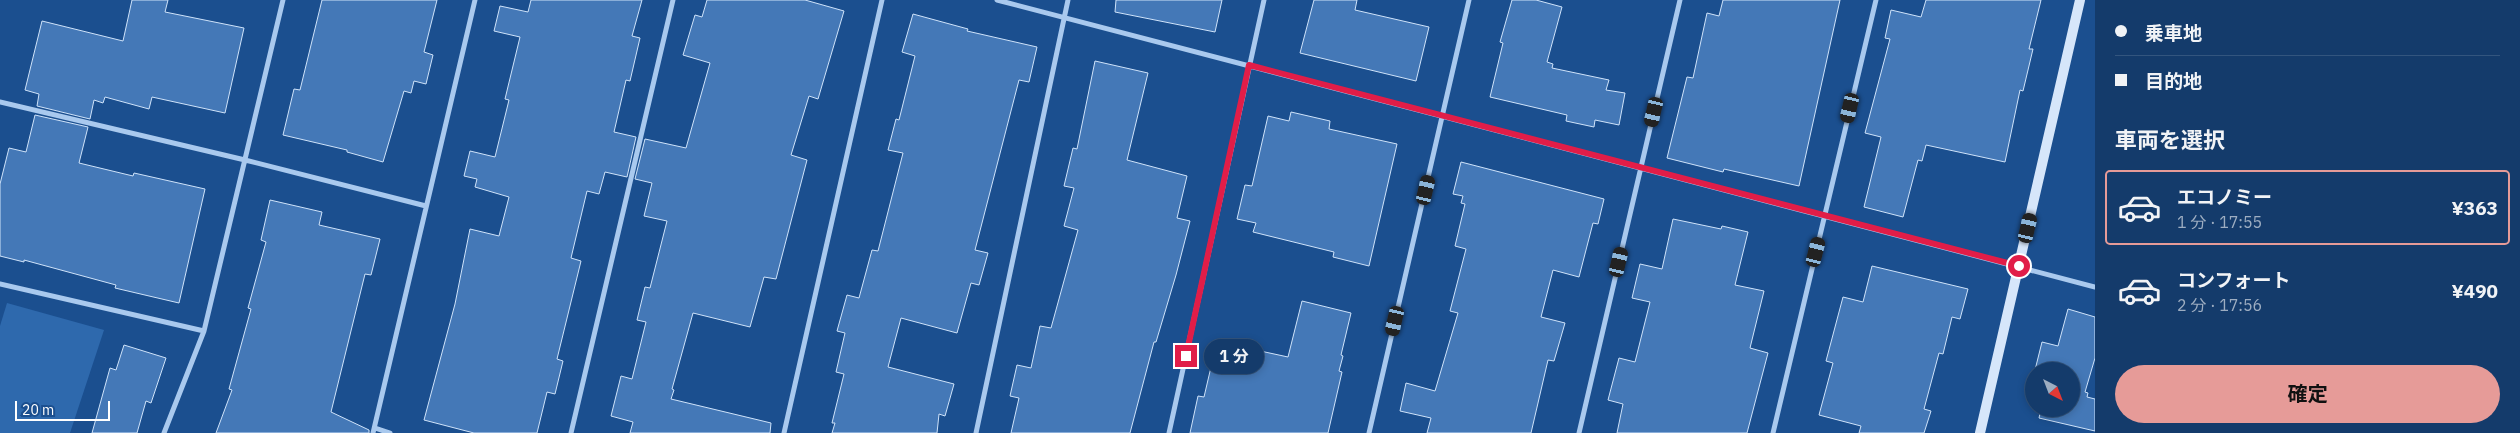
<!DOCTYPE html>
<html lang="ja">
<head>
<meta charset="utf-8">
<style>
	:root { --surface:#143b6b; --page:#1d4271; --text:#f1f3f6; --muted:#9dadc1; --line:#33557e; --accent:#e69b98 }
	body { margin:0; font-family:"IBM Plex Sans","Noto Sans JP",sans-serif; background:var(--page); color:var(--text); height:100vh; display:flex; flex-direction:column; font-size:19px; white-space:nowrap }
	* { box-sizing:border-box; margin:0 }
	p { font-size:16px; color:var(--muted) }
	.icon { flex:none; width:28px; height:28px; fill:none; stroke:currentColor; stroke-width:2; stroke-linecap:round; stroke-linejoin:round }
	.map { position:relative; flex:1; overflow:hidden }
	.side { display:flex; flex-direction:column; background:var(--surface); width:425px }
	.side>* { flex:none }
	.hud { display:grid; align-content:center; height:110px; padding:0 20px; background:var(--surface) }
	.needle { width:32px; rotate:138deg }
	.fabs { position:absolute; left:2025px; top:362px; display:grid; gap:10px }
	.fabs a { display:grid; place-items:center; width:55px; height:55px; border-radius:50%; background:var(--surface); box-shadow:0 2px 8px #0003,0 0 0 1px var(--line); font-size:25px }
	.scale { position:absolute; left:15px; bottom:12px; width:95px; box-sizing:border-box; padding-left:5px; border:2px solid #fff; border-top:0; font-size:14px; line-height:18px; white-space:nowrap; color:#fff; -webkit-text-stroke:4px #1b4f8f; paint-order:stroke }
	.end { position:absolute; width:22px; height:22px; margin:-11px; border:6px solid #e11d48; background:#fff; box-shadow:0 0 0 2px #fff }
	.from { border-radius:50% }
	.bubble { position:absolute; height:35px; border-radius:18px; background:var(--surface); box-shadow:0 2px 8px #0003,0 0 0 1px var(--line); font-size:16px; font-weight:700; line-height:35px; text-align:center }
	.car { position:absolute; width:15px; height:30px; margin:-15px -8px; border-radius:6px; box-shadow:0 0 4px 1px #0007; background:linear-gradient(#222 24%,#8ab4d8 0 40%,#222 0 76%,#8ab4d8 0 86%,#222 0) }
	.hud b { display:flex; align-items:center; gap:18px; height:48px; font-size:19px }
	.hud b+b { border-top:1px solid var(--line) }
	.hud i { width:12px; height:12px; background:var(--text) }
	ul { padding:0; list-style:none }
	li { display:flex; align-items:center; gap:15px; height:75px; margin:0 10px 8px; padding:0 10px; border:2px solid transparent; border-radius:5px }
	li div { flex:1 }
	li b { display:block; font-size:19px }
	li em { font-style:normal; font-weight:700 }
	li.current { border-color:var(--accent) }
	li>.icon { width:45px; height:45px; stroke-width:1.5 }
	h2 { padding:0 20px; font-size:22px; line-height:60px }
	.action { display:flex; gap:10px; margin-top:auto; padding:10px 20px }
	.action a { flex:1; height:58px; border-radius:30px; background:var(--accent); color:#111; font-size:20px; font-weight:700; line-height:58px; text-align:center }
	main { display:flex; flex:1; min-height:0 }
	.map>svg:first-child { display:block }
</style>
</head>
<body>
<main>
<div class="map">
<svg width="2095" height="433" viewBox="0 0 2095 433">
	<rect width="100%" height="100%" fill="#1b4f8f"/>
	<path fill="#2e69ad" d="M7 303 104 330 70 433H0V326Z"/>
	<path fill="#4478b7" stroke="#cfe3fa" d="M132 0H168L165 12 244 28 225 113 152 97 149 109 105 97 103 103 94 100 90 119 37 106 39 94 25 90 42 21 123 41Z
		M322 0H437L424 52 433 55 426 84 414 81 411 93 404 91 383 162 347 152V150L283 135 294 89 300 90Z
		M531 0H642L632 36 640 38 630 81 626 80 614 132 636 137 627 177 605 172 599 194 587 191 571 258 581 261 557 359 563 361 555 394 547 392 537 433H474L424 420 455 304 470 229 499 236 509 197 475 187 477 179 464 176 470 151 495 157 509 100 505 99 520 37 494 31 500 6 528 12Z
		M707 0H805L844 11 818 99 809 96 791 155 807 160 776 279 764 277 750 327 693 313 672 389 674 390 671 399 771 423 770 433H630L633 422 611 416 621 376 632 379 646 322 637 320 645 287 650 288 667 221 644 216 652 183 635 179 645 139 686 148 710 63 683 55 695 15 702 17Z
		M1116 0H1222L1215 32 1115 12Z
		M1314 0H1357L1355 10 1429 27 1416 81 1300 53Z
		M1512 0H1536L1562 7 1547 62 1553 64 1552 68 1609 80 1606 90 1625 93 1619 125 1595 120 1594 127 1566 121 1567 115 1490 97 1503 43 1500 42Z
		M1723 0H1840L1799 186 1724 169 1723 172 1667 158 1687 77 1693 78 1707 13 1719 16Z
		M1926 0H2041L2029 49H2033L2023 91 2020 90 2005 162 1926 145 1922 161 1918 160 1903 217 1864 207 1881 137 1865 133 1890 39 1885 38 1891 10 1921 17Z
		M913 14 968 29 967 31 1037 47 1029 82 1019 80 975 250 988 253 979 285 971 283 957 333 901 318 888 367 954 384 945 416 939 414 937 433H832L835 423H832L844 374 836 372 845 333 837 331 847 295 859 298 872 250 878 251 903 153 888 150 896 119 899 120 915 56 902 52Z
		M1095 61 1148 73 1127 160 1187 176 1177 218 1190 221 1176 275 1156 342H1154L1130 433H1011L1019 398 1010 396 1017 365 1031 368 1040 326 1051 328 1078 230 1064 226 1074 188 1064 186 1073 148 1077 149Z
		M1291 112 1330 121 1329 129 1397 144 1369 266 1333 257 1334 252 1253 232 1256 223 1237 219 1245 185 1252 186 1268 116 1289 121Z
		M35 115 88 127 79 163 133 176 134 173 205 189 179 303 115 288 116 285 24 260V262L0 256V184L9 148 26 152Z
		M1461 162 1604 199 1598 224 1593 223 1579 277 1553 270 1541 317 1565 323 1554 361 1548 360 1531 433H1427L1431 418 1400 411 1406 383 1435 391 1458 313 1450 311 1466 249 1455 246 1465 204 1461 203 1463 196 1453 194Z
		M270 200 322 212 319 225 380 239 371 275 365 274 331 412 369 430V433H216L232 390 229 389 251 309 248 308 266 242 261 240Z
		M1673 219 1721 229 1722 226 1748 232 1735 285 1764 291 1750 348 1768 353 1747 433H1617L1623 404 1608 400 1619 358 1635 362 1650 302 1632 298 1640 264 1662 269Z
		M1872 266 1968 289 1960 319 1952 317 1943 354 1939 353 1924 409 1931 411 1924 433H1859L1861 426 1819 415 1833 363 1826 361 1843 297 1863 302Z
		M1302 301 1351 313 1341 355 1343 356 1339 371 1342 372 1328 433H1190L1198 396 1204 397 1211 367 1222 370 1228 344 1288 357Z
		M2068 309 2095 317V358L2085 392 2088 393 2087 397 2095 399V431L2039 418 2041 409H2071V371L2035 370 2042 342 2058 346Z
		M124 345 166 358 151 403 146 401 137 433H92L110 368 116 370Z"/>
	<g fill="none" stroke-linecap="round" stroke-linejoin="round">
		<path stroke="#a9c9ee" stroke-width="5" d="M997 0 2095 287
			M0 102 245 160 426 206
			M0 284 204 331
			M375 428 390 433
			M164 433 204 331 283 0
			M373 433 475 0
			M571 433 673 0
			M784 433 882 0
			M976 433 1068 0
			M1169 433 1264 0
			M1369 433 1469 0
			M1579 433 1680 0
			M1773 433 1876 0"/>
		<path stroke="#d6e6fa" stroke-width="10" d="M1980 433 2080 0"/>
	</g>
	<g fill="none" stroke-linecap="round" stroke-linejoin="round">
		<path stroke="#e11d48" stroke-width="6" d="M1186 356 1249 65 2019 266"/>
	</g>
</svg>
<div class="fabs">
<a><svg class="needle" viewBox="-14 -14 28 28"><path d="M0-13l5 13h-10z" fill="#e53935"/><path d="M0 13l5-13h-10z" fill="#9dadc1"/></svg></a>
</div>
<div class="scale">20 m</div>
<i class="end from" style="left:2019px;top:266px"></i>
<i class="end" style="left:1186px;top:356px"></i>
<div class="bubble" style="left:1204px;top:339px;width:60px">1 分</div>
<i class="car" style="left:1850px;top:108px;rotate:193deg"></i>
<i class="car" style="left:1654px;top:112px;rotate:193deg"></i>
<i class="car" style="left:1426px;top:190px;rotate:13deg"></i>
<i class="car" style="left:2028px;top:228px;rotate:13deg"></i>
<i class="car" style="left:1816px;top:252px;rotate:14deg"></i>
<i class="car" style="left:1619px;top:262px;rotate:13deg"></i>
<i class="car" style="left:1395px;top:321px;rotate:193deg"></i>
</div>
<section class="side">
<div class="hud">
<b><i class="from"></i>乗車地</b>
<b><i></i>目的地</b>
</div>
<h2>車両を選択</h2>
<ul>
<li class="current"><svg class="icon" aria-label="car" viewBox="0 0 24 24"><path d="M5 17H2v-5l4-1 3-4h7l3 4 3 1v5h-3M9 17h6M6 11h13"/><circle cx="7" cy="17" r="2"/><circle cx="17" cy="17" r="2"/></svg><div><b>エコノミー</b><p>1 分 · 17:55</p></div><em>¥363</em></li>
<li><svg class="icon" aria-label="car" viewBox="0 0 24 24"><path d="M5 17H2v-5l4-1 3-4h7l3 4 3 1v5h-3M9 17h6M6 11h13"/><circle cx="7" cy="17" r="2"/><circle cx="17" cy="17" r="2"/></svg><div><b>コンフォート</b><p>2 分 · 17:56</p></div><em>¥490</em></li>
</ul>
<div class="action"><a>確定</a></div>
</section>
</main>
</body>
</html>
